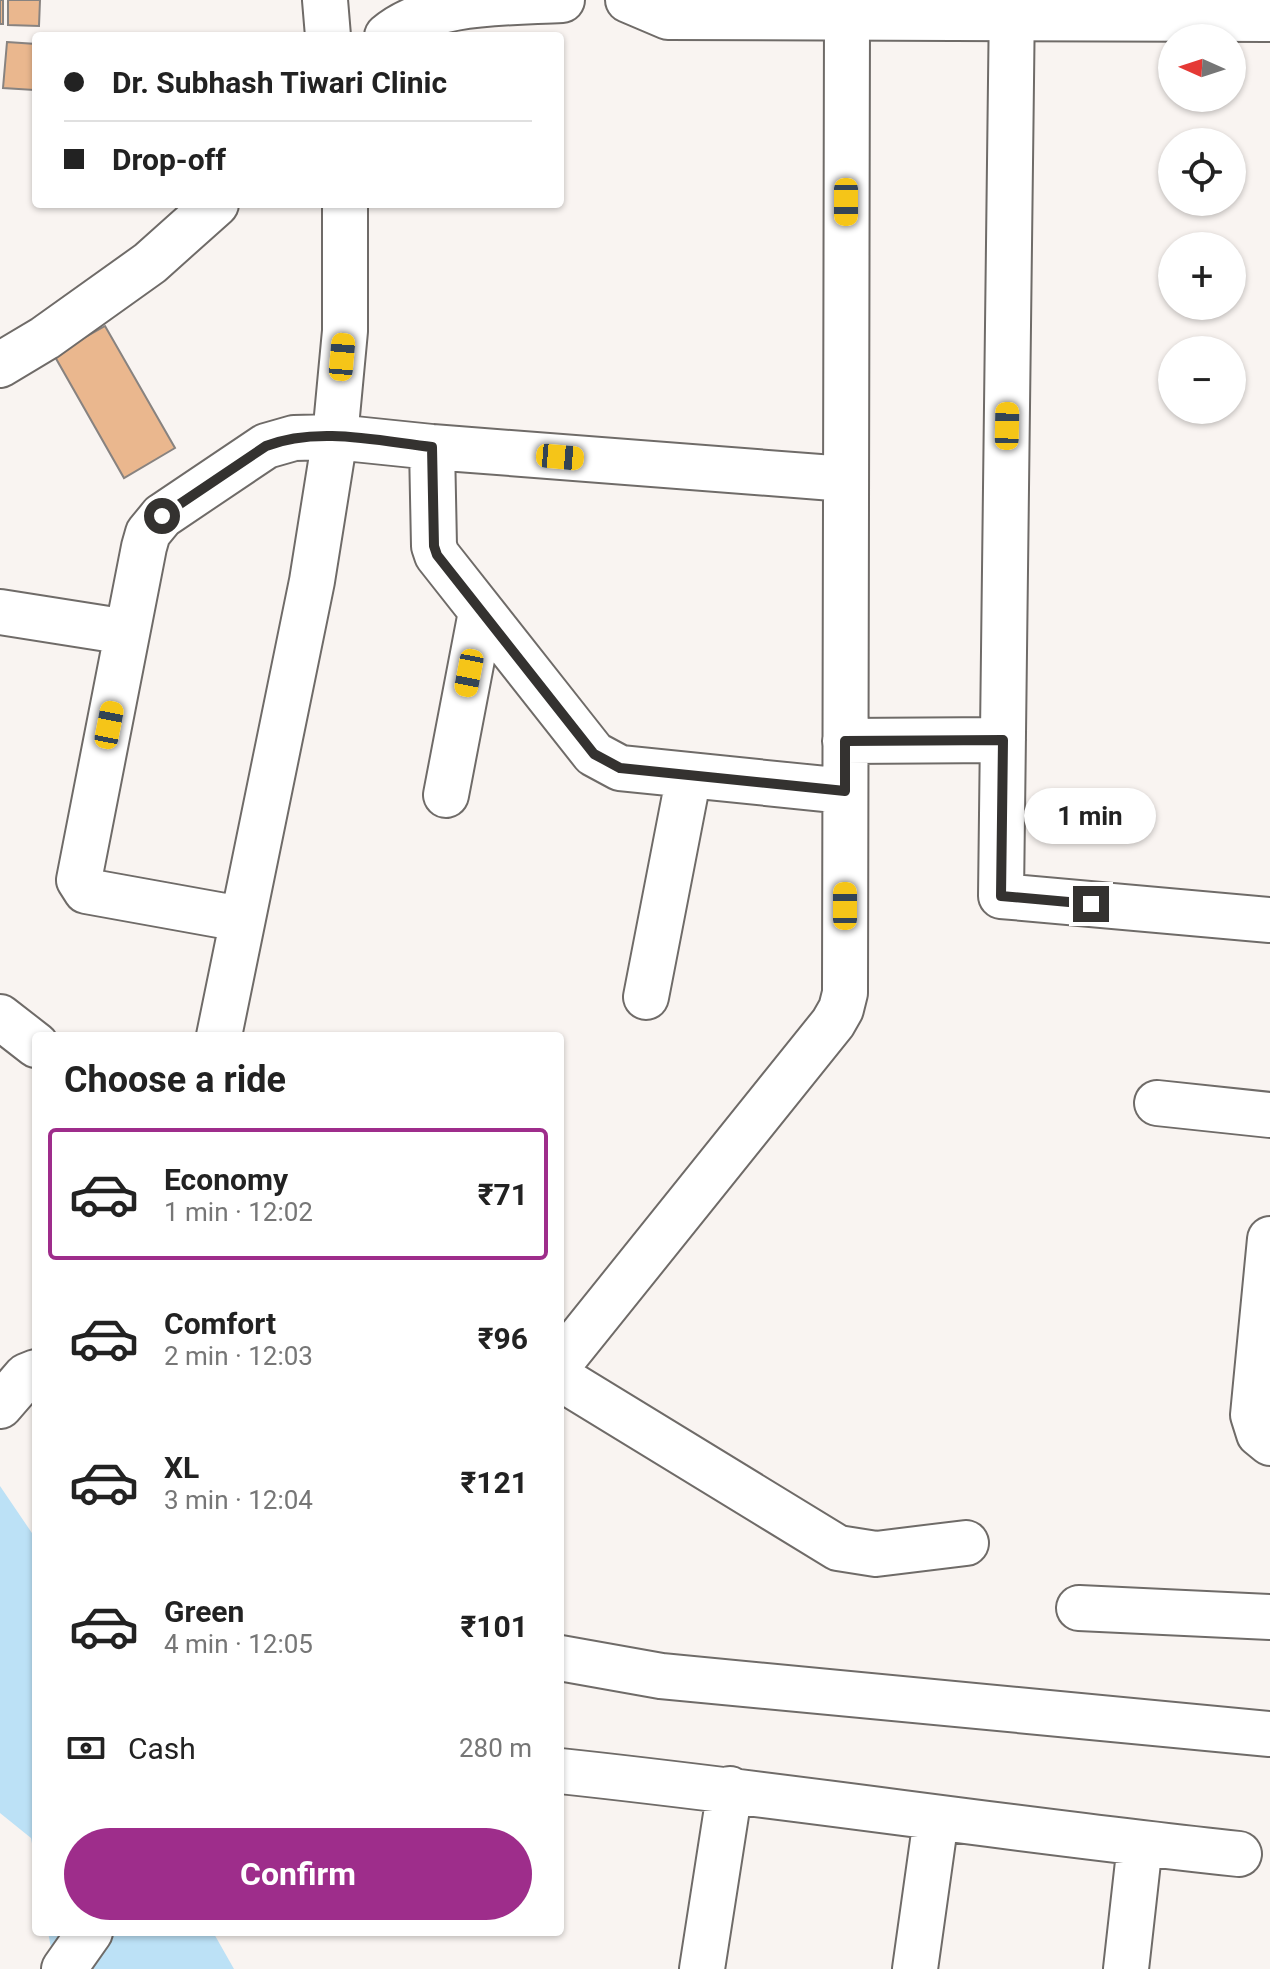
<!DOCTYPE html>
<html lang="en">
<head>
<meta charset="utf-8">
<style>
	:root { --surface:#fff; --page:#f6f6f6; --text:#222; --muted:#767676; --line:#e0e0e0; --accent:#9e2d8b }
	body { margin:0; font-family:Roboto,sans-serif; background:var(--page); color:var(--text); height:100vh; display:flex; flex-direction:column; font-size:30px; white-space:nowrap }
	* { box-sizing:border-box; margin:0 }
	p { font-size:26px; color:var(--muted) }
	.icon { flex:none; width:44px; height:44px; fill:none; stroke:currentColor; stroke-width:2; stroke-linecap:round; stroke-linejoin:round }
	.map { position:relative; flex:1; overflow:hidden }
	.panel { position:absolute; left:32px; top:1032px; width:532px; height:904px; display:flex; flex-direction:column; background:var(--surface); border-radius:8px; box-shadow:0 2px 6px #0004 }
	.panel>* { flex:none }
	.banner { position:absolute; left:32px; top:32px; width:532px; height:176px; border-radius:8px; box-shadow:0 2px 6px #0004; display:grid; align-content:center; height:176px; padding:0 32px; background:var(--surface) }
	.needle { width:52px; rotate:273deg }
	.fabs { position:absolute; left:1158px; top:24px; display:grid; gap:16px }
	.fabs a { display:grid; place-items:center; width:88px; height:88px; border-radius:50%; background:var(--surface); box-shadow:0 2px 6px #0004; font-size:40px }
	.end { position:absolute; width:36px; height:36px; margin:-18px; border:10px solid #343230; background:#fff; box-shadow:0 0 0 4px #fff }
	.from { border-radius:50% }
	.bubble { position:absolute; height:56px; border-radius:28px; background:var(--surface); box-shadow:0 2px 6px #0004; font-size:26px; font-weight:700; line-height:56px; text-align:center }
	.car { position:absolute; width:24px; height:48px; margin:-24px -12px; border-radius:10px; box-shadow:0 0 6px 2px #0007; background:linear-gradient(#f5c518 24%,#345 0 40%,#f5c518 0 76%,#345 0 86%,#f5c518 0) }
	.banner b { display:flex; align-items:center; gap:28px; height:76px; font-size:30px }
	.banner b+b { border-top:2px solid var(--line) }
	.banner i { width:20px; height:20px; background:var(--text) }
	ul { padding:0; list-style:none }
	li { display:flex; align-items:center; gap:24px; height:132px; margin:0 16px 12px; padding:0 16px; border:4px solid transparent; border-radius:8px }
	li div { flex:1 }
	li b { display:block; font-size:30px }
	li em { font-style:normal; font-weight:700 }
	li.selected { border-color:var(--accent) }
	li>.icon { width:72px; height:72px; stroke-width:1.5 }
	h2 { padding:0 32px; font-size:36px; line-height:96px }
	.pay { display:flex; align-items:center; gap:20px; height:88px; padding:0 32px; font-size:30px }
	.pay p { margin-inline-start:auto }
	.cta { display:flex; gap:16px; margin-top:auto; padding:16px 32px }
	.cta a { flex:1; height:92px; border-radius:48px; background:var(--accent); color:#fff; font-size:32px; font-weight:700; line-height:92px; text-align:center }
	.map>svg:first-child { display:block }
</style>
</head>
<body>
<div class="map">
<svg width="1270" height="1969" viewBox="0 0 1270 1969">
	<rect width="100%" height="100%" fill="#f9f4f1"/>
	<path fill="#bce1f6" d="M0 1486 36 1539V1866L31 1838 0 1813Z
		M48 1932H213L234 1969H55Z"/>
	<path fill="#eab78e" stroke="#888380" stroke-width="2" d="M0 0H3V24H0Z
		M8 0H40L39 26 8 25Z
		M7 42 36 44 34 90 3 88Z
		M105 326 175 448 124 478 54 355Z"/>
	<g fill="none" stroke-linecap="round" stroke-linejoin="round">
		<g stroke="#6f6b68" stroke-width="48">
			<path id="minor" d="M325 0 328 36
				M1012 0 1001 896 1270 920
				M432 447 434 546 437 555 594 754 620 768 845 791
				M0 612 127 632
				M845 741 1003 740
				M446 795 481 612
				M241 919 86 891 79 880 144 547 148 533 162 516 266 446 294 438 335 437 432 447 846 479
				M646 997 689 775
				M0 1017 36 1045
				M219 1036 312 581 335 437 345 331V204
				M1157 1103 1270 1115
				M1270 1239 1253 1415 1259 1434 1270 1443
				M560 1363 833 1023 841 1009 845 993 847 17
				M560 1378 838 1548 876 1554 966 1543
				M0 1406 26 1376 36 1372
				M1079 1608 1270 1617
				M560 1658 661 1676 1270 1734
				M560 1771C787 1795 1012 1830 1239 1854
				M64 1969 90 1932
				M702 1969 730 1789
				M915 1969 936 1819
				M1126 1969 1140 1844"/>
		</g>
		<g stroke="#6f6b68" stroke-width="48">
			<path id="major" d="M628 0 668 17 1270 19
				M387 36C429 0 508 3 562 0
				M0 365 45 338 150 263 216 204"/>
		</g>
		<use href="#minor" stroke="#fff" stroke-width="44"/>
		<use href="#major" stroke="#fff" stroke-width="44"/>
	</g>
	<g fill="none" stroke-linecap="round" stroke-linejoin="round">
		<path stroke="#343230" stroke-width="10" d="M162 516 266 446C317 426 379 441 432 447L434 546 437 555 594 754 620 768 845 791V741L1003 740 1001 896 1091 904"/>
	</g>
</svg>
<div class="fabs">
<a><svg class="needle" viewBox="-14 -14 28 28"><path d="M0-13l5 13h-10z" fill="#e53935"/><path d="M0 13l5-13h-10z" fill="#767676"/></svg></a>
<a><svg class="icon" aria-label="locate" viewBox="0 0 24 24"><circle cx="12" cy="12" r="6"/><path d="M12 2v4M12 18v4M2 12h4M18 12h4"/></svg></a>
<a>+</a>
<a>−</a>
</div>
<i class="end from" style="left:162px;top:516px"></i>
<i class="end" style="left:1091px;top:904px"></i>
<div class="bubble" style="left:1024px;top:788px;width:132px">1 min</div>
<i class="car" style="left:846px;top:202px;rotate:180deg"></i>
<i class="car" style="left:342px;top:357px;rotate:5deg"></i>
<i class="car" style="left:1007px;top:426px;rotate:1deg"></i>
<i class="car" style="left:560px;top:457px;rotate:95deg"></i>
<i class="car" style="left:469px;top:673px;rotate:191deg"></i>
<i class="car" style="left:109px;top:725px;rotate:11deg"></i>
<i class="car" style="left:845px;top:906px;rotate:0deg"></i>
<div class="banner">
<b><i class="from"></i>Dr. Subhash Tiwari Clinic</b>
<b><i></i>Drop-off</b>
</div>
<section class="panel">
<h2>Choose a ride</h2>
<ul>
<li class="selected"><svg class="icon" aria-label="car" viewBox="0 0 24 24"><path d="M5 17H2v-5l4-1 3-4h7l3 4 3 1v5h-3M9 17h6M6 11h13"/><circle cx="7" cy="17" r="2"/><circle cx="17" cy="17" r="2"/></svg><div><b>Economy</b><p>1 min · 12:02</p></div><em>₹71</em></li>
<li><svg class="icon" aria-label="car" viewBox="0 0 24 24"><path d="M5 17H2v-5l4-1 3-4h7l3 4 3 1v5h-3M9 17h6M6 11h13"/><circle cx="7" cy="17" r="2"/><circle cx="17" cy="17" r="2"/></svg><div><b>Comfort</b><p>2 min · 12:03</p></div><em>₹96</em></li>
<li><svg class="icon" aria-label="car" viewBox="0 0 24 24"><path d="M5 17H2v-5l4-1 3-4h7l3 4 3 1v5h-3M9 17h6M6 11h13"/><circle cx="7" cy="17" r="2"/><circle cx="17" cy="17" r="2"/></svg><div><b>XL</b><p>3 min · 12:04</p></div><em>₹121</em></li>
<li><svg class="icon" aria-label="car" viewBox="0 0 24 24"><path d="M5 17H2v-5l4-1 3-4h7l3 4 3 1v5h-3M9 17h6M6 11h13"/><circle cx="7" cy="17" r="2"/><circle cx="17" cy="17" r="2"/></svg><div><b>Green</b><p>4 min · 12:05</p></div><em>₹101</em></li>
</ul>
<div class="pay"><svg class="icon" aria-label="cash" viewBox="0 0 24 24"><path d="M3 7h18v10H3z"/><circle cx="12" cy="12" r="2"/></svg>Cash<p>280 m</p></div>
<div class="cta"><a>Confirm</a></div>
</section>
</div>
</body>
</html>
